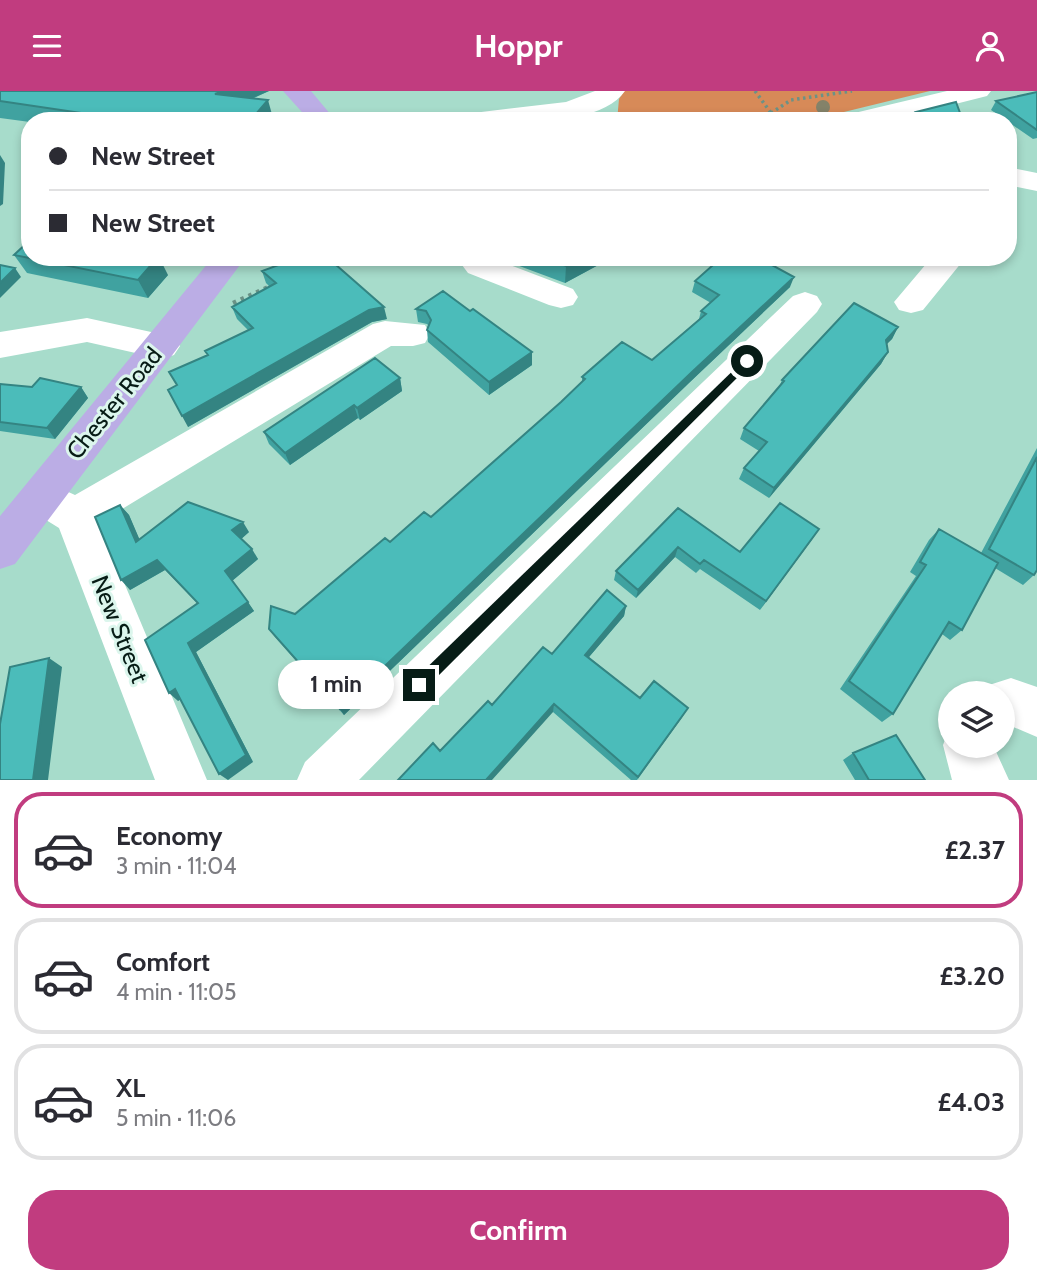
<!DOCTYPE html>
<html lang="en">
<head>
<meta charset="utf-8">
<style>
	:root { --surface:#fff; --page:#f7f7f7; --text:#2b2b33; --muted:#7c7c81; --line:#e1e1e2; --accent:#c13c7f }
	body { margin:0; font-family:Cabin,sans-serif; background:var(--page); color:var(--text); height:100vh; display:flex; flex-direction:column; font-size:26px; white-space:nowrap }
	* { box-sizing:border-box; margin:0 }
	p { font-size:23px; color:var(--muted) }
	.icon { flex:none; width:38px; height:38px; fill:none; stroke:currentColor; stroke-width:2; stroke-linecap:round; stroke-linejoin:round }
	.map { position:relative; height:689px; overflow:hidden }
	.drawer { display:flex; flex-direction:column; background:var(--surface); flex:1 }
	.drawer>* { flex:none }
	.hud { position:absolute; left:21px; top:21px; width:996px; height:154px; border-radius:28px; box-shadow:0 4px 10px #0003; display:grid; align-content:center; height:154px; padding:0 28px; background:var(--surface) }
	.tools { position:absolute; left:938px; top:590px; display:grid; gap:14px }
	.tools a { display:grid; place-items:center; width:77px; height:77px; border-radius:50%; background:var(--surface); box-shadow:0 4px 10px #0003; font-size:35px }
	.end { position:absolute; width:32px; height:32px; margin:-16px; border:9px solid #071c16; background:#fff; box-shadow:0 0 0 4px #fff }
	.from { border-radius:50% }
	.bubble { position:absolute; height:49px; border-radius:24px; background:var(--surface); box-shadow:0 4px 10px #0003; font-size:23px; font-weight:700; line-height:49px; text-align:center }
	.hud b { display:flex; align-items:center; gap:24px; height:66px; font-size:26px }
	.hud b+b { border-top:2px solid var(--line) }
	.hud i { width:18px; height:18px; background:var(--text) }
	ul { padding:12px 0 0; list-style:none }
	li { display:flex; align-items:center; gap:21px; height:116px; margin:0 14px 10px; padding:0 14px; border:4px solid var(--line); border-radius:28px }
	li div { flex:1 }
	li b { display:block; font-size:26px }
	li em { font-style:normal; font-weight:700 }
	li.selected { border-color:var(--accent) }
	li>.icon { width:63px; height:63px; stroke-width:1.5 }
	.action { display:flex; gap:14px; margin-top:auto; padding:14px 28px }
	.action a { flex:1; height:80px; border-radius:28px; background:var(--accent); color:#fff; font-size:28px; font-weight:700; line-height:80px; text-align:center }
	header { display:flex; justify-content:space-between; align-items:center; height:91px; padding:0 28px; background:var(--accent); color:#fff; font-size:32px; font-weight:700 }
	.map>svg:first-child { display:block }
</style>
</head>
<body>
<header><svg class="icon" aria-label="menu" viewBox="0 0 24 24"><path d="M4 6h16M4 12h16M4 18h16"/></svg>Hoppr<svg class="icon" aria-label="person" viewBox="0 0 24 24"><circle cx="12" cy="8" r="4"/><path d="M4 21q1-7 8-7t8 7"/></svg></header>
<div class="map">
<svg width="1037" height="689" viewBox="0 0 1037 689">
	<rect width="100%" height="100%" fill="#a7dccb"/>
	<path fill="#d78a58" d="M624 0H930L807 30H617L619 8Z"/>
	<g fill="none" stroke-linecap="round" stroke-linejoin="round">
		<path stroke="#6a9286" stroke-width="3.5" stroke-dasharray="2.5 3.5" stroke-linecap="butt" d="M755 0 771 22 786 30
			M771 22 791 9 852 0
			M773 166 774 177"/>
		<path stroke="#6a9286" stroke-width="4.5" stroke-dasharray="3.5 5" stroke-linecap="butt" d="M774 176V179
			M233 212 273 194"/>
		<path fill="#fff" fill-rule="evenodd" d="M595 0H625C598 39 502 30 460 30L464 24 473 22 566 11Z
			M947 0H991L987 5 888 30H842L846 24Z
			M1008 76 1037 82V100L1008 94Z
			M456 166H489L573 198 578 206 573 214 561 217 549 214 468 182Z
			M932 166H966L923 219 911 222 899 219 894 211Z
			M805 201 817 205 822 213 817 221 359 689H297L305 671 793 205Z
			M87 227 174 246 180 255 174 264 162 268 87 251 0 267V241Z
			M385 230 425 234 430 243 425 252 413 255H391L99 432 207 689H155L59 437 38 424 32 412 38 400 53 394 75 404 373 233Z
			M1011 587 1037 596V646L1011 635 1003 636V602H983L986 595Z
			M950 636V654H993L1009 689H952L943 654Z"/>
		<path fill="#bbade5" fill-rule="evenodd" d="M283 0H311L336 30H310Z
			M213 166H246L15 473 0 478V425Z"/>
	</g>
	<circle fill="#848269" cx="823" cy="16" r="7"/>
	<path fill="#40a2a0" d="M0 0H269L252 8 273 27 271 30H30V31L0 27Z
		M1037 1V47L1033 48 991 19 996 10Z
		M916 21 963 30H912Z
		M14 164 168 184 148 207 27 182Z
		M495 166H602V172L565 192Z
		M262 180 387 228 372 231 188 336 207 264 205 260 248 239 237 228 232 216 270 196 266 192Z
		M695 190 790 196 690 291 344 624 275 546 269 538 295 523 390 451 431 426 561 311 582 291V286L652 269 699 228 701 220 711 212 692 201Z
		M443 200 532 274 489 304 428 251 427 239 428 234 427 233 418 231 416 218Z
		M898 236 892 248 886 253 888 261 881 273 769 407 739 388 744 377 759 360 740 348 744 337 779 297 782 289Z
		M400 287 402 300 360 329 358 327 290 374 269 353 264 341Z
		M0 293 32 296H81L88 307 55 348 0 340Z
		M1037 357V479L1034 484 1023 494 995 477 962 539 950 549 942 543 893 623 882 631 840 598 916 485 910 481 929 449 939 438 981 462Z
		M120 414 129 424 139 448 249 441 241 448 258 468 232 490 254 520 196 561 253 671 180 608 178 610 198 513 165 479 130 499Z
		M678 417 740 461 813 447 760 519 700 478 696 482 675 466 636 507 614 489 616 480Z
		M626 515 624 525 589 566 640 607 683 625 637 689H631L553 621 440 660 492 614 552 563Z
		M853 662 925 689H855L843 669Z"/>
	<path fill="#348482" d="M223 0H269L221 21 215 3Z
		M268 9 273 27 271 30H250Z
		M0 64 5 72 3 113 0 115Z
		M158 166H159L168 184 148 207 138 189Z
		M582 166H602V172L565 192 566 175Z
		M15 177 21 186 0 207V192Z
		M794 186 790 196 690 291 344 624 340 618 693 280Z
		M384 216 387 228 372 231 188 336 182 325 369 219Z
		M898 236 892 248 879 261 886 249Z
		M532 261V274L489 304V291Z
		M888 261 881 273 769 407 774 397Z
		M400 287 402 300 360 329 357 317Z
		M81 296 88 307 55 348 47 337Z
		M354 314 358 327 290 374 285 362Z
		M120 414 129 424 145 461 136 451Z
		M243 431 249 441 239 450 232 439Z
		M819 438 813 447 760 519 766 510Z
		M678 456 675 466 636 507 638 499Z
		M252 458 258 468 232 490 225 480Z
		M157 469 165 479 130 499 121 489Z
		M248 511 254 520 196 561 253 671 228 689 219 683 188 552Z
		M626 515 624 525 583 573 585 564Z
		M49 567 62 576 48 689H33Z
		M175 598 184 606 178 610 169 602Z
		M554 613 553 621 492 689H486Z
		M688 617 683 625 636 689 638 686Z"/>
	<path fill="#4bbcba" stroke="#348482" stroke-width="2" d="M0 0H223L215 3 268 9 250 30H135L0 10Z
		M1037 1V39L996 10Z
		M956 11 963 30H928L916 21Z
		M30 149V166H158L138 189 14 164Z
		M300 166H327L384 216 369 219 182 325 168 299 177 294 169 281 208 264 205 260 253 237 232 216 276 192 262 180Z
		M542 166H582L566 175Z
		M722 166H757L794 186 693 280 340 618 269 538 271 515 295 523 385 447 390 451 424 421 431 426 561 311 585 288 582 286 622 251 652 269 706 223 701 220 719 204 695 190Z
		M0 174 15 177 0 192Z
		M443 200 470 220 473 218 532 261 489 291 427 239 431 229 426 220 416 218Z
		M854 212 898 236 886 249 888 261 774 397 744 377 767 351 744 337 784 290 782 289Z
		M375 267 400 287 357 317 354 314 285 362 264 341Z
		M40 287 81 296 47 337 0 331V293L32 296Z
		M1037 366V479L1034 484 989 458Z
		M188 411 243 431 232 439 252 458 225 480 248 511 188 552 246 664 219 683 175 598 169 602 145 549 198 512 157 469 121 489 95 426 120 414 136 451Z
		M780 412 819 438 766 510 704 469 700 473 678 456 638 499 616 480 678 417 740 461Z
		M939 438 998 472 962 539 949 531 893 623 849 590 926 474 920 471Z
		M607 499 626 515 585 564 640 607 654 590 688 617 638 686 554 613 486 689H398L433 652 440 660 488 610 492 614 543 556 552 563Z
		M49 567 33 689H0V633L10 576Z
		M896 644 925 689H869L853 662Z"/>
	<path fill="#071c16" d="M747 266 752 270 751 273 424 599H414V589Z"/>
	<g text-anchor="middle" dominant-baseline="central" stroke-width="6" stroke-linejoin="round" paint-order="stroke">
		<g font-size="24" fill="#071c16" stroke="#dcf6ed">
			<text transform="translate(114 312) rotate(-51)">Chester Road</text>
			<text transform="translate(120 538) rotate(68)">New Street</text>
		</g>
	</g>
</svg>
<div class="tools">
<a><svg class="icon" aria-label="layers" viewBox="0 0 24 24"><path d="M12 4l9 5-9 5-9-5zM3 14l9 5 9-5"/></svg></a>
</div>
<i class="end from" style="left:747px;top:270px"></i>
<i class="end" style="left:419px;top:594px"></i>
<div class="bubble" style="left:278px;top:569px;width:116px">1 min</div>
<div class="hud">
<b><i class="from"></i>New Street</b>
<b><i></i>New Street</b>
</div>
</div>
<section class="drawer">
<ul>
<li class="selected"><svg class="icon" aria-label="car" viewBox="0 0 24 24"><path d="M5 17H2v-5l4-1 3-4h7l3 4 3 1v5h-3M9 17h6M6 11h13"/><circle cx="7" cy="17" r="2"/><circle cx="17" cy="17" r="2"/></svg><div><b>Economy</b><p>3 min · 11:04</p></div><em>£2.37</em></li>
<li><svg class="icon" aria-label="car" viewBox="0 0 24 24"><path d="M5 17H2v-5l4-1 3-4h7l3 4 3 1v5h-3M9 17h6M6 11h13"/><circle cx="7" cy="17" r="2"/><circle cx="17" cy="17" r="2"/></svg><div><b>Comfort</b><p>4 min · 11:05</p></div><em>£3.20</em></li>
<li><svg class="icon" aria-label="car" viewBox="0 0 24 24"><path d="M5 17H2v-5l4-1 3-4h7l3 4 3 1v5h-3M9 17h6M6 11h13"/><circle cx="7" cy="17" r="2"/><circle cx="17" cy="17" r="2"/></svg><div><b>XL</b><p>5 min · 11:06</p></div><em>£4.03</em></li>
</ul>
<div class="action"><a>Confirm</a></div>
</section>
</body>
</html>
